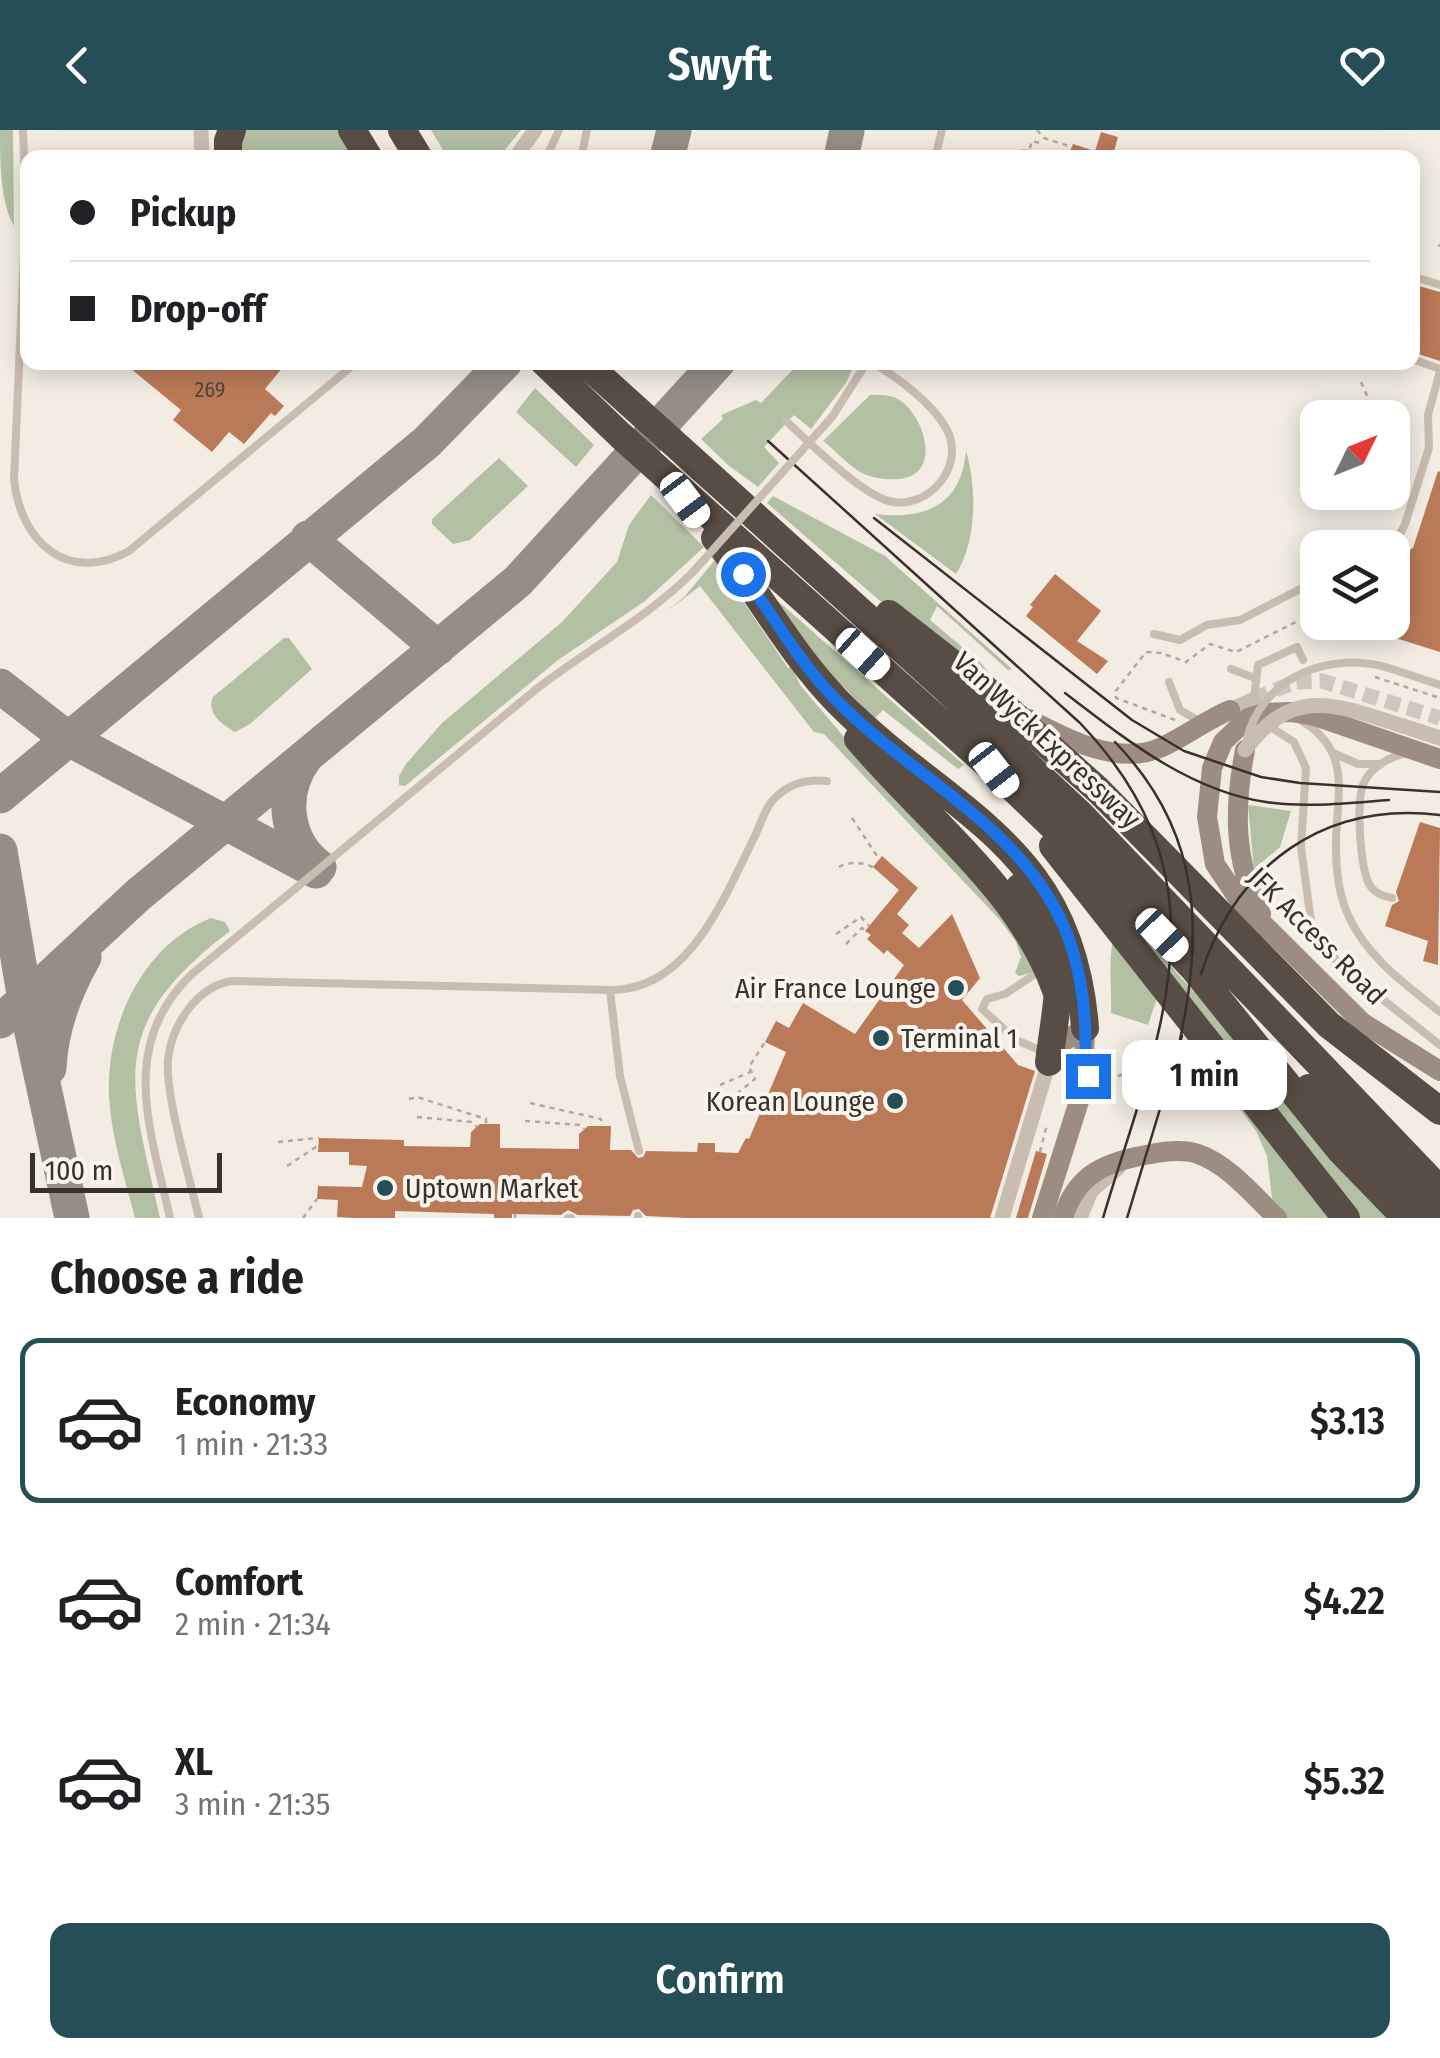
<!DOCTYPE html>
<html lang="en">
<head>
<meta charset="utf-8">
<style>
	:root { --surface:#fff; --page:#f2f2f2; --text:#202124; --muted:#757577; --line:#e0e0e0; --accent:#254e56 }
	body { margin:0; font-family:"Fira Sans Condensed",sans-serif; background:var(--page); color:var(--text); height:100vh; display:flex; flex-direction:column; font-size:38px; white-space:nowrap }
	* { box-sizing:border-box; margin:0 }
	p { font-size:32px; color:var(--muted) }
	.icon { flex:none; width:55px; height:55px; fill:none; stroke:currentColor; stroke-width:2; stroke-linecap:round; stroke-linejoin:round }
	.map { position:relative; height:1088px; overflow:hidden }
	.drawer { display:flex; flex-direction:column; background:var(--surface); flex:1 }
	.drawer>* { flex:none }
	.guide { position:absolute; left:20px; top:20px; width:1400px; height:220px; border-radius:20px; box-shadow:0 5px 25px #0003; display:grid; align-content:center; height:220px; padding:0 50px; background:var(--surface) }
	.needle { width:65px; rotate:47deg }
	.tools { position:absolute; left:1300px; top:270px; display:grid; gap:20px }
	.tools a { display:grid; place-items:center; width:110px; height:110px; border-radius:20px; background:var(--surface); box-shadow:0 5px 25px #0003; font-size:50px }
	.scale { position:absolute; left:30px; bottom:25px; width:192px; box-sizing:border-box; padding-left:10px; border:5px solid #38312c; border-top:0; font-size:28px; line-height:35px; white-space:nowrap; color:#38312c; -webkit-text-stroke:8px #f9f5ee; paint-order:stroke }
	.end { position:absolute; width:45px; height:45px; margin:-22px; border:12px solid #1a73e8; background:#fff; box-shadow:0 0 0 5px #fff }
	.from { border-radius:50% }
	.bubble { position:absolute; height:70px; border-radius:20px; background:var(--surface); box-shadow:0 5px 25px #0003; font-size:32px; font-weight:600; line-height:70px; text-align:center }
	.car { position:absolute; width:30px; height:60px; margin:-30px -15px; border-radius:12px; box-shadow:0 0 8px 2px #0007; background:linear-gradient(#fff 24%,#345 0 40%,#fff 0 76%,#345 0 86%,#fff 0) }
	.guide b { display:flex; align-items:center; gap:35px; height:95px; font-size:38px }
	.guide b+b { border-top:2px solid var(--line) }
	.guide i { width:25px; height:25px; background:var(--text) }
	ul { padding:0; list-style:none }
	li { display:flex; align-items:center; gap:30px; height:165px; margin:0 20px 15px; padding:0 30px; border:5px solid transparent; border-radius:20px }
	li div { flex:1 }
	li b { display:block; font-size:38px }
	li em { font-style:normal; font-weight:600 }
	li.on { border-color:var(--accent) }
	li>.icon { width:90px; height:90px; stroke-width:1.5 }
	h2 { padding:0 50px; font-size:45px; line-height:120px }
	.action { display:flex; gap:20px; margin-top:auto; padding:20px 50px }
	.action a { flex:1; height:115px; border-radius:20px; background:var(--accent); color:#fff; font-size:40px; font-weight:600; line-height:115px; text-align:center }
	header { display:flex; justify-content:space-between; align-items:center; height:130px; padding:0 50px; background:var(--accent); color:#fff; font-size:45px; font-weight:600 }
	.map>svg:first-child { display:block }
</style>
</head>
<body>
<header><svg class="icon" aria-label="back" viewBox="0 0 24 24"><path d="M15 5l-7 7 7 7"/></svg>Swyft<svg class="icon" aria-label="heart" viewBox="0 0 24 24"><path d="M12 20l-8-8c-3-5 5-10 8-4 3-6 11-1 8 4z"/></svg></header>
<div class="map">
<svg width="1440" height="1088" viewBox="0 0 1440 1088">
	<rect width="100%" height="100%" fill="#f2ece2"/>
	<path fill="#b3c0a3" d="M0 0H13L14 96C0 72 0 30 0 0Z
		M231 0H341L358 28H219Z
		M431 0H521L499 27 448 28Z
		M799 233H855L846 253 811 299 794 285 764 317 779 333 758 357 728 335 701 309 723 289 721 285 756 270 761 273Z
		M535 258 594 315 576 337 516 282Z
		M870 265C881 265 892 264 901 271 926 289 942 346 898 349 886 350 871 348 860 342 847 334 835 320 823 311Z
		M966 321C977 357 977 411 956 444L875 384C925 390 961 376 966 321Z
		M499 328 528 356 470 410 453 414 432 394V389Z
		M651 365 704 417 645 471 558 530 405 656 399 655V646L406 634 442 593 562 492 617 432 629 395Z
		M773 366 885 426 1012 539 1008 540 937 476 930 490 980 532 1008 566 902 490 767 373Z
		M715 430 788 538 792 537 800 555 877 646 993 769 1038 841 1019 846 1015 843 1021 827 1016 812 1000 790 824 604 814 602 700 456 666 482 685 466Z
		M775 471H778L964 635 958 639 883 580 874 589 843 556 841 564Z
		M284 508H289L312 539 250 594 235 602C222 594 206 583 213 567Z
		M1248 675 1291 681 1280 717 1254 739Z
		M1115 775 1207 876 1388 1088H1271L1272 1068 1267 1026 1256 1001 1226 960Z
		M211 788 225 792 230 801C104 897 130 951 160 1088H135C125 1049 111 1007 109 966 106 895 142 815 211 788Z
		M1113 810 1158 865 1148 895 1111 883C1112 859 1108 833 1113 810Z"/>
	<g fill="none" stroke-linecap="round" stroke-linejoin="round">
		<path stroke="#958e87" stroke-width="35" d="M667 28 674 0
			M841 28 847 0
			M308 408 438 518
			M0 556 67 608 316 741
			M305 628C279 663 285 711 319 737
			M0 666 427 312 505 232
			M0 721 25 870 0 891
			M49 938C51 897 64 862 84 827
			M72 1088 25 870 138 765 518 451 718 232"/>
	</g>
	<path fill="#ba7a57" d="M1101 2 1118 7 1112 28H1067L1073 14 1095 21Z
		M1412 154 1440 162V231L1412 222Z
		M135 232H287L265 259 284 276 275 286 271 283 244 314 229 302 212 322 173 290 181 280 130 238Z
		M1438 341 1440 342V522L1354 495 1392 492V429L1413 418Z
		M1055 444 1101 481 1077 511 1108 531 1097 544 1026 486 1033 477 1030 475Z
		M1420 692 1440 698 1438 835 1423 831 1428 811 1385 796 1392 775 1399 771 1396 762Z
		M882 726 918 758 897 784 909 795 902 803 919 818 952 784 980 848 962 870 1018 935 1035 941 990 1088H686L646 1086 639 1079 633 1080 630 1086 578 1085 568 1080 561 1085 512 1084V1088H494V1084L395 1081V1088H354L337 1087 338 1070 317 1069 318 1056 362 1057 367 1036 349 1035V1022H318L319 1008 404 1010V1016L470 1017 471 1002 480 994H500V1018L579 1019V1004L588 996H611L610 1020H631L638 1028 643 1027 646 1021 697 1022 698 1013H715V1022L738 1023 746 1008 749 1009 786 922 765 912 776 891 789 898 803 873 855 904 904 835 887 820 884 824 867 809 871 805 865 801 899 760 873 737Z
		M1036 1021 1047 1024 1028 1088H1016Z"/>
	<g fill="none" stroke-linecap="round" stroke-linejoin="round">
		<path stroke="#cdc7be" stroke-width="15" stroke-dasharray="15 8" stroke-linecap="butt" d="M1254 569 1295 552 1322 551 1440 588"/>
		<path stroke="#b5a899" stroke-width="2.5" stroke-dasharray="5 5" stroke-linecap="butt" d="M1037 0 1044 8 1072 17
			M1438 115 1440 116
			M1296 232 1298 234
			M1361 252 1377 288
			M1335 492 1370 510
			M1375 547 1440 568
			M1175 590 1116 568 1115 562 1146 522 1161 523 1186 532 1210 514 1236 522 1296 492H1323
			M852 688 879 729
			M839 737C848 731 868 732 875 739
			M836 804 861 787 869 796
			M846 814 862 798 867 803
			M720 955 750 942
			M1102 957 1106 951 1131 941
			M409 969 417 967 486 989V994
			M729 970 755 949 749 937 765 912
			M530 973 601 989 602 996
			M417 987 472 992 477 997
			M525 991 581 995 584 999
			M278 1012 319 1008
			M1040 1022 1047 994
			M287 1036 319 1015
			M346 1087V1088
			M303 1088 317 1069
			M515 1088V1084"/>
		<path stroke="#c9bdaf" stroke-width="8" d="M23 0 26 77 14 349C20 411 67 455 129 421L357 232
			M546 28 559 0
			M581 28 587 0
			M935 28 942 0
			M1000 28 1024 23 1047 28
			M1412 146 1440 155
			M1412 229 1440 239
			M832 287 867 232
			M786 291C809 312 861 364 889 371 929 381 967 335 946 298 932 273 896 246 871 232
			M1381 418 1399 406 1405 394 1429 318 1428 285 1440 241
			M1154 504 1180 510 1207 495 1240 490 1318 450
			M1231 539 1255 548
			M1392 539 1440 555
			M1169 552 1180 580 1199 591
			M1254 568 1258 535 1297 517 1303 530
			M1302 591C1355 623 1335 669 1336 718 1336 741 1339 766 1349 787 1368 828 1405 854 1440 882
			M1269 596 1294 612 1306 638 1301 717 1312 799 1327 821 1352 845 1440 915
			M1333 623 1358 634H1381
			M1392 768C1384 766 1376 764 1371 757 1360 742 1356 673 1363 655 1369 638 1389 627 1406 623
			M610 860 620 946 639 1021
			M1042 921 1016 910 982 879 987 869 1005 864 1043 839
			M170 1088C151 1001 117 915 192 844L534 561C586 520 646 489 693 442
			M199 1088C190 1049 165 965 168 929 172 895 197 856 232 851L610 860C690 861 725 765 755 706 761 693 766 675 777 666 791 653 809 649 827 651
			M568 1088H571
			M638 1088V1086"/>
		<path stroke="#c9bdaf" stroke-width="15" d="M201 0 202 28
			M515 28 535 0
			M1230 580 1254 569
			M1403 596 1440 608
			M1080 1088 1091 1061 1119 1037"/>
		<path stroke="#9d8d80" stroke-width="20" d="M1029 589C1066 609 1120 637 1162 617 1186 606 1206 590 1230 580
			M1245 620C1234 677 1233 731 1261 784
			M1440 629 1315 586 1291 582 1264 583 1248 588 1223 612 1212 638 1207 687 1215 734 1239 770 1363 893 1440 941
			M1042 1088 1087 946 1084 927 1085 898 1058 915
			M1063 1088C1076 1043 1108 1031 1151 1024 1166 1021 1183 1019 1198 1024 1228 1034 1255 1067 1277 1088"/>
		<path stroke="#584d44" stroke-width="28" d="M352 0 369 28
			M402 0 419 28
			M228 28V11L232 0
			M544 232 620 305 994 640 1123 764 1194 839 1340 1020 1406 1088
			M584 232 943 556 1080 684 1440 1060
			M715 408C758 461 790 523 838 572 950 685 1071 713 1085 898
			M889 484 985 559 1098 660 1329 895 1440 981
			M858 609C927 691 1019 757 1056 860
			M1053 716 1346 1088
			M1309 958 1435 1088"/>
		<path stroke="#38312c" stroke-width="2.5" d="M768 311 1080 593C1234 755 1158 903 1103 1088
			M874 388 1132 590 1184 621 1261 647 1300 653 1440 662
			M1065 563C1124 608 1189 661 1266 672 1306 678 1348 673 1389 670
			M1115 612C1203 703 1204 802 1178 919
			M1201 844C1236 735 1324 671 1440 685
			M1127 1088 1182 906"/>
		<path stroke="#b5a899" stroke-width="2.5" stroke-dasharray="5 5" stroke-linecap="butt" d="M1027 28 1032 11 1044 14"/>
		<path stroke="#c9bdaf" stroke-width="8" d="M693 442 832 287
			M1246 612C1261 546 1332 519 1392 539"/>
		<path stroke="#c9bdaf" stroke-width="15" d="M1245 620C1294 554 1336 575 1403 596
			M1002 1088 1049 932"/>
		<path stroke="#584d44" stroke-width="28" d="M1020 757C1072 826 1059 853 1049 932"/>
	</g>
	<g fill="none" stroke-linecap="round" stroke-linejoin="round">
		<path stroke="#1a73e8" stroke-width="12" d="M743 444C774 487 800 534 838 572 912 647 1021 696 1064 797 1077 827 1083 861 1085 893 1086 912 1084 928 1088 946"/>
	</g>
	<g fill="#254e56" stroke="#f9f5ee" stroke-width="4">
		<circle cx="956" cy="858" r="10"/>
		<circle cx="881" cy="908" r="10"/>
		<circle cx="895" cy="971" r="10"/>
		<circle cx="385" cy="1058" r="10"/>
	</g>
	<g text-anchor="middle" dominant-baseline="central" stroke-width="8" stroke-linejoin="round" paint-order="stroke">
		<g font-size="22" fill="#584337">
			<text x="210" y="259">269</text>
		</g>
		<g font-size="28" fill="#38312c" stroke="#f9f5ee">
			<text transform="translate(1047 610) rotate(43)">Van Wyck Expressway</text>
			<text transform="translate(1317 806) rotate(45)">JFK Access Road</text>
		</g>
		<g font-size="28" fill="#38312c" stroke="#f9f5ee" text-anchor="end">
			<text x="936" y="858">Air France Lounge</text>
			<text x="901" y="908" text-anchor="start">Terminal 1</text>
			<text x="875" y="971">Korean Lounge</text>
			<text x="405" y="1058" text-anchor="start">Uptown Market</text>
		</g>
	</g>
</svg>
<div class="tools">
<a><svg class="needle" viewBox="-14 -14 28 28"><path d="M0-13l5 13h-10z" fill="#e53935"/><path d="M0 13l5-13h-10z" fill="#757577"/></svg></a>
<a><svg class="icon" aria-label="layers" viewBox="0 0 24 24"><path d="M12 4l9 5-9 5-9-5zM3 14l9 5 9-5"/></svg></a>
</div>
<div class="scale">100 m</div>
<i class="end from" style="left:743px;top:444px"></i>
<i class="end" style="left:1088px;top:946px"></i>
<div class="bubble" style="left:1122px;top:910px;width:165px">1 min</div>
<i class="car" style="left:685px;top:370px;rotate:143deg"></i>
<i class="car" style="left:863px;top:524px;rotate:132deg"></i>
<i class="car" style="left:994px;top:640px;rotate:142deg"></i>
<i class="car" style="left:1162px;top:805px;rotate:136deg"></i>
<div class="guide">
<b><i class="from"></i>Pickup</b>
<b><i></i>Drop-off</b>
</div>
</div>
<section class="drawer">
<h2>Choose a ride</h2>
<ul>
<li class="on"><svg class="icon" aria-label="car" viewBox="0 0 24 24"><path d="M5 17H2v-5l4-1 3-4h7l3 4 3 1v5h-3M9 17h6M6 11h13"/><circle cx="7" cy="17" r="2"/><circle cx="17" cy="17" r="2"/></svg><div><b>Economy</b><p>1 min · 21:33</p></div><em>$3.13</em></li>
<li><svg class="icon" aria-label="car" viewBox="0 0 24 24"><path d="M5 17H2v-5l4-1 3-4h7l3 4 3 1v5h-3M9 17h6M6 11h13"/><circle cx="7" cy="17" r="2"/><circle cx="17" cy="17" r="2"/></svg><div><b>Comfort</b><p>2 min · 21:34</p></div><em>$4.22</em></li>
<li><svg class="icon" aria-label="car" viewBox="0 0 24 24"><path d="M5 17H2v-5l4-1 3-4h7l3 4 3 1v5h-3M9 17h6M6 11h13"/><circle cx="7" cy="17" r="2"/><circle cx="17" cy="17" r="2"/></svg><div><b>XL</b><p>3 min · 21:35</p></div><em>$5.32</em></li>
</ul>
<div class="action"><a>Confirm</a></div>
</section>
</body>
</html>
